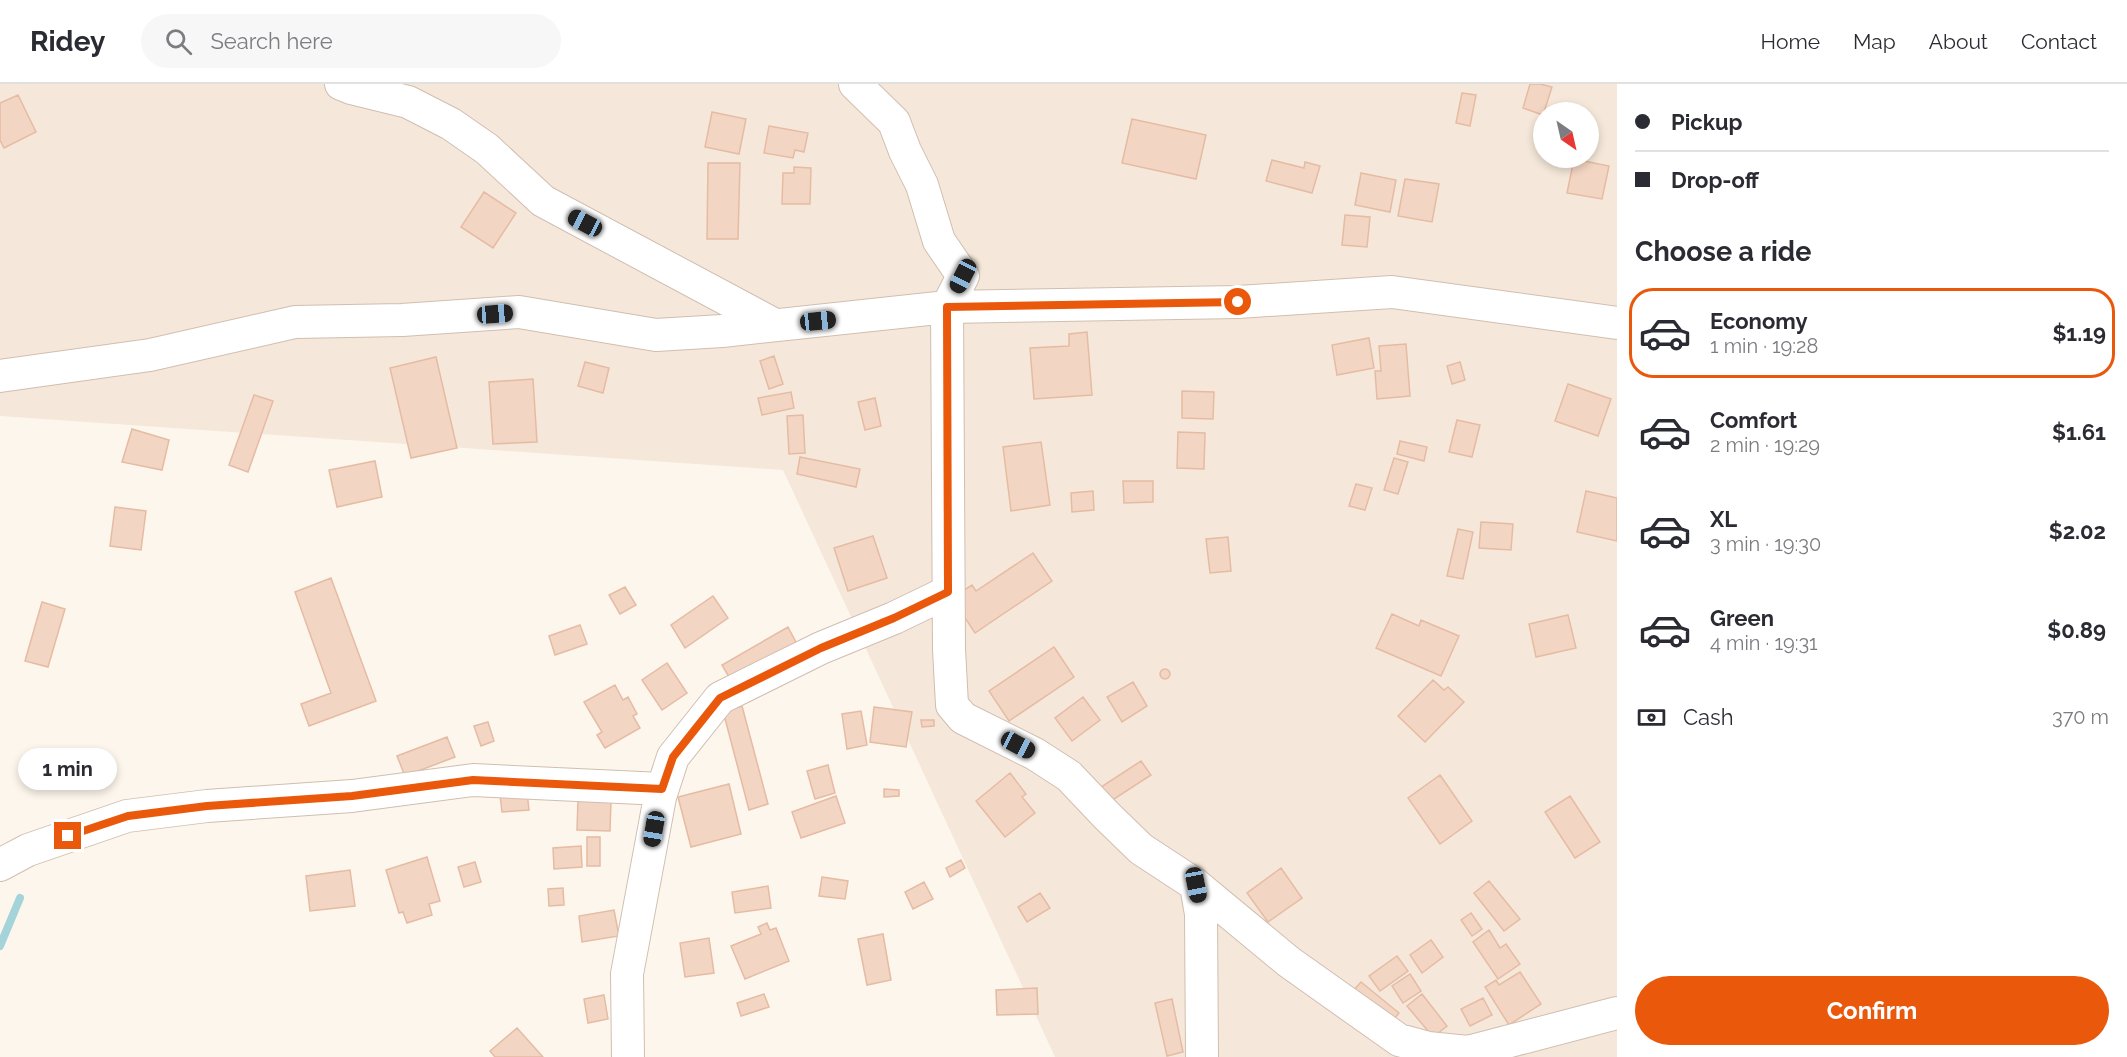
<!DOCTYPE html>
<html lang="en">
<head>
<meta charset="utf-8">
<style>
	:root { --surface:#fff; --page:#f7f7f7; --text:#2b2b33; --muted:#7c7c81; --line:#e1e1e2; --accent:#ea580c }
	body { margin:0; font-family:Raleway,sans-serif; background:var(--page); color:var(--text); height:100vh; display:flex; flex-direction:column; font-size:22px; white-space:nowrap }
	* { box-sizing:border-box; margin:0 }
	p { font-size:20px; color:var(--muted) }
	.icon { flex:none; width:33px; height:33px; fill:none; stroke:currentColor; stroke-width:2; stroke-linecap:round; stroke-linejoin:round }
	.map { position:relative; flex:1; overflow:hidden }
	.drawer { display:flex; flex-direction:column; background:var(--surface); width:510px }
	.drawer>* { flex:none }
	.hud { display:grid; align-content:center; height:132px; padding:0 18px; background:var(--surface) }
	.needle { width:39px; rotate:146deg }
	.buttons { position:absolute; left:1533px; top:18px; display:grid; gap:12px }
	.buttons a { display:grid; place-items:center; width:66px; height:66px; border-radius:50%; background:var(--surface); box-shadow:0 3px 9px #0003; font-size:30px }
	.end { position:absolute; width:27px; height:27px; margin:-14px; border:8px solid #ea580c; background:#fff; box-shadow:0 0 0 3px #fff }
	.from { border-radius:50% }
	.bubble { position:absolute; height:42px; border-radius:21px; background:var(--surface); box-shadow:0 3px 9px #0003; font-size:20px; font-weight:700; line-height:42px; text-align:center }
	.car { position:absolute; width:18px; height:36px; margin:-18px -9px; border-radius:8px; box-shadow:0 0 4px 2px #0007; background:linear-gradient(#222 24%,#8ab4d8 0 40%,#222 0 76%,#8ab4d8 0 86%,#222 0) }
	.hud b { display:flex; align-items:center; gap:21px; height:57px; font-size:22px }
	.hud b+b { border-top:2px solid var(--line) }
	.hud i { width:15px; height:15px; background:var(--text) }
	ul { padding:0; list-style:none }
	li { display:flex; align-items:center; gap:18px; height:90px; margin:0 12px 9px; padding:0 6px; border:3px solid transparent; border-radius:24px }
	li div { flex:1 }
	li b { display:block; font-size:22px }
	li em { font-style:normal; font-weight:700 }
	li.selected { border-color:var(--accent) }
	li>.icon { width:54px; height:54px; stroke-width:1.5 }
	h2 { padding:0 18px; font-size:27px; line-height:72px }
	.pay { display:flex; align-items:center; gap:15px; height:66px; padding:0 18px; font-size:22px }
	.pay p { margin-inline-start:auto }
	.action { display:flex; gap:12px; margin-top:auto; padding:12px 18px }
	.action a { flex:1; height:69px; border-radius:36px; background:var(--accent); color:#fff; font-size:24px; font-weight:700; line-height:69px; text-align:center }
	header { display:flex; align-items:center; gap:36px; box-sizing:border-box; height:84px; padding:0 30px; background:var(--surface); border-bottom:2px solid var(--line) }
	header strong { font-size:28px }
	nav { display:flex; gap:33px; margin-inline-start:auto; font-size:21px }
	.search { width:420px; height:54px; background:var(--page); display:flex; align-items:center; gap:15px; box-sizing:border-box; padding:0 21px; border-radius:33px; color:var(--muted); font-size:22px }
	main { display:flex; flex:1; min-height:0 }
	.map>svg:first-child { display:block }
</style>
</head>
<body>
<header>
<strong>Ridey</strong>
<div class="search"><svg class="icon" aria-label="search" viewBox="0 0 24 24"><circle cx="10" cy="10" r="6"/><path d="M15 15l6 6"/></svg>Search here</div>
<nav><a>Home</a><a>Map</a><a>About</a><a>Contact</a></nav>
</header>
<main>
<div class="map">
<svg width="1617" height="973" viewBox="0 0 1617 973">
	<rect width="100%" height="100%" fill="#fdf6ec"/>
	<path fill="#f5e8da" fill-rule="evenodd" d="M0 0H1617V973H1055L783 386 0 332ZM1544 28H1588V74H1544Z"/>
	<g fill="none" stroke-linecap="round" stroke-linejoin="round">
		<path stroke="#a5d3da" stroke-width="8" d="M0 862 20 814"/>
	</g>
	<path fill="#f3d5c3" stroke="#e6bba3" stroke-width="1.5" d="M1530 0H1540L1552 3 1543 31 1523 24Z
		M1462 9 1476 11 1470 42 1456 39Z
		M18 11 36 48 4 64 0 56V19Z
		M712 28 746 35 739 70 705 63Z
		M1132 35 1206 51 1196 95 1122 79Z
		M769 42 808 49 804 68 795 66 793 74 764 69Z
		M1574 75 1609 82 1602 115 1567 109Z
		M1272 76 1304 84 1305 78 1320 82 1312 109 1266 97Z
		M708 79H740L738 155H707Z
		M794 83 811 84 810 120H782L783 89H794Z
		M1361 89 1396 96 1390 128 1355 121Z
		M1405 95 1439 100 1432 138 1398 132Z
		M484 108 516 129 493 164 461 143Z
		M1345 131 1370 133 1367 163 1342 161Z
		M1087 248 1092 311 1034 315 1030 264 1069 262V250Z
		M1369 254 1374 284 1337 291 1332 261Z
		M1406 260 1410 312 1377 315 1375 287H1381L1379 262Z
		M774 272 783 300 769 305 760 277Z
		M436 273 457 364 411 374 390 284Z
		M585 278 609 284 603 309 578 302Z
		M1460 278 1465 296 1452 300 1447 282Z
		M533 295 537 358 493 360 489 298Z
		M1568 300 1611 315 1598 352 1555 337Z
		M1182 307 1214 308 1213 335 1182 334Z
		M791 308 794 324 762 331 758 314Z
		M254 311 273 317 248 388 229 381Z
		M875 314 881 342 865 346 858 318Z
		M803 331 805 369 789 370 787 332Z
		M1457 336 1480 341 1472 373 1449 368Z
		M132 345 169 356 162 386 122 378Z
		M1178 348 1205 349 1204 385 1177 384Z
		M1400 357 1427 363 1424 377 1397 370Z
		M1041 358 1050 421 1011 427 1003 363Z
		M800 373 860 385 856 403 797 390Z
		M1394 374 1408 378 1398 410 1384 406Z
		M375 377 382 413 337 423 329 386Z
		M1123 397H1153V418L1124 419Z
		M1356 400 1372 404 1365 426 1349 422Z
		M1093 407 1094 426 1072 428 1071 409Z
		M1586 407 1617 414V457L1577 448Z
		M115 423 146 427 141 466 110 462Z
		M1481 438 1513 440 1511 466 1479 464Z
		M1458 445 1473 448 1463 495 1447 492Z
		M873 452 887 494 848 507 834 464Z
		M1228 453 1231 487 1210 489 1206 455Z
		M1033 469 1052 497 975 549 952 514 972 501 976 507Z
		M331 494 376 617 309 642 301 620 331 609 295 508Z
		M625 503 636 521 620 530 609 511Z
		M713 512 728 534 685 564 671 541Z
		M42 518 65 525 48 583 25 577Z
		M1392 530 1419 542 1421 536 1459 552 1441 592 1376 564Z
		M1568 531 1576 564 1536 573 1529 540Z
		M580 541 587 560 555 571 549 552Z
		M788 543 798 562 733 600 722 581Z
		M1054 563 1074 593 1009 637 989 607Z
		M667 579 687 609 662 626 642 596Z
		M1160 590a5 5 0 1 1 10 0a5 5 0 1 1-10 0Z
		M1433 596 1444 606 1448 603 1464 618 1425 658 1398 632Z
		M1133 598 1147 622 1122 638 1107 613Z
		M615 601 623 616 628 613 637 630 633 632 640 644 605 664 597 651 602 648 584 618Z
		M1083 613 1100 636 1072 657 1055 634Z
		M742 622 768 720 749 726 723 627Z
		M874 623 912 628 906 663 870 658Z
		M861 627 867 661 847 665 842 630Z
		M921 636H934V642L922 643Z
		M488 638 494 657 481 662 474 642Z
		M447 653 455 673 405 692 397 672Z
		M1141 677 1151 691 1105 721 1095 707Z
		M828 681 835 709 815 715 807 687Z
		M1010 689 1026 710 1022 713 1035 729 1005 753 976 717Z
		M1440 691 1472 737 1440 760 1408 714Z
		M729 700 741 750 691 763 678 713Z
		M884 705 899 706V712L884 713Z
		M527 708 529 726 502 728 500 711Z
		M836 712 845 739 801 754 792 728Z
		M1570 712 1600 758 1575 774 1545 728Z
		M578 716 611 717 610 747 577 746Z
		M587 753H600V782H587Z
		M581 762 582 783 554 785 553 764Z
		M427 773 440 817 429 820 432 831 407 839 403 828 399 829 386 786Z
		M961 776 965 784 950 793 946 784Z
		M475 778 481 798 464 803 458 783Z
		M1281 784 1302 814 1268 838 1247 809Z
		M350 786 355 822 310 827 306 792Z
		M822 793 848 797 845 815 819 812Z
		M1489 797 1520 835 1504 847 1474 809Z
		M924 798 933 815 913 825 905 808Z
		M768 802 771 824 735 829 732 808Z
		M563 804 564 821 549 822 548 805Z
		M1040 809 1050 824 1027 838 1018 823Z
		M614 826 619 852 582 858 579 832Z
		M1471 829 1482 845 1472 852 1461 836Z
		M767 839 770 846 776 844 789 877 745 895 731 862 761 850 758 843Z
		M1489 846 1500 864 1506 860 1520 880 1498 895 1473 858Z
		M883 850 891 896 867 901 858 855Z
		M709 854 714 889 685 893 680 859Z
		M1431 856 1443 873 1422 889 1410 871Z
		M1397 872 1408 887 1380 907 1369 892Z
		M1520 888 1541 920 1509 941 1485 903 1496 896 1499 901Z
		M1410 890 1421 907 1403 919 1392 902Z
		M1361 898 1399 929 1389 941 1351 909Z
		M1037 904 1038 930 997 931 996 906Z
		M764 910 769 923 741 932 737 919Z
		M1422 910 1447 942 1433 953 1407 922Z
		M604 911 608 935 588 939 584 915Z
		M1483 914 1492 931 1470 942 1461 925Z
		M1172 915 1183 968 1167 972 1155 919Z
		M517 944 543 973H495L490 967Z"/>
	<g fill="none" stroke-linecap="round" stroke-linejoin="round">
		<g stroke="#d1beb0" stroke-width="34">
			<path id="street" d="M341 0 351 4 408 18 451 40 487 65 543 117 775 241
				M855 0 894 38 905 67 922 101 939 157 963 192 947 223 949 565 952 621 963 634 1035 670 1069 692 1106 731 1141 765 1196 801 1201 830 1202 973
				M0 292 150 271 295 238 402 236 519 228 656 251 722 247 947 223 1238 218 1392 208 1617 239
				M0 781 28 766 127 732 207 722 352 712 473 696 662 705
				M1196 801 1289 878 1399 956 1428 964 1468 968 1617 929
				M628 973 627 890 660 713 673 673 720 614 821 564 894 534 948 508"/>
		</g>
		<use href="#street" stroke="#fff" stroke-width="32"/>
	</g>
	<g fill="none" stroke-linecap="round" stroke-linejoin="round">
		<path stroke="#ea580c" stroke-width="8" d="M68 752 128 732 207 722 352 712 473 696 662 705 673 673 720 614 821 564 894 534 948 508 947 223 1238 218"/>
	</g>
</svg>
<div class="buttons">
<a><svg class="needle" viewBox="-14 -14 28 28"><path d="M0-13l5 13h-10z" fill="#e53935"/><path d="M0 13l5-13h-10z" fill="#7c7c81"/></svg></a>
</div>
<i class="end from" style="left:1238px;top:218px"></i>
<i class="end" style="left:68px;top:752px"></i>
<div class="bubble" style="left:18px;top:664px;width:99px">1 min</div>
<i class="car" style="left:585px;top:139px;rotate:298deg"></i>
<i class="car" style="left:963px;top:192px;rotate:207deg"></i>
<i class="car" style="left:495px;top:230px;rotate:86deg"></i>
<i class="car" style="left:818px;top:237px;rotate:84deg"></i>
<i class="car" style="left:1018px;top:661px;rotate:118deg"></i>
<i class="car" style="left:654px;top:745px;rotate:190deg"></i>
<i class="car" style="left:1196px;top:801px;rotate:169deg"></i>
</div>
<section class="drawer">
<div class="hud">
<b><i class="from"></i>Pickup</b>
<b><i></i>Drop-off</b>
</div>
<h2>Choose a ride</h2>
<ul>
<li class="selected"><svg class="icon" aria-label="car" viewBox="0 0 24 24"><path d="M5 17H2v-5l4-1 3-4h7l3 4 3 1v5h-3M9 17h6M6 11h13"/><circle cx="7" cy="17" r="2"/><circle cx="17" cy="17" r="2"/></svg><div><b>Economy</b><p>1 min · 19:28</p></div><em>$1.19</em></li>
<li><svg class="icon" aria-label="car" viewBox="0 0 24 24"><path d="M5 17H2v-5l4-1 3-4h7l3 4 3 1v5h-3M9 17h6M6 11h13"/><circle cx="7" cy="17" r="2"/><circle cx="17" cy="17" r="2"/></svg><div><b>Comfort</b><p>2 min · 19:29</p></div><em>$1.61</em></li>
<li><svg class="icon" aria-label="car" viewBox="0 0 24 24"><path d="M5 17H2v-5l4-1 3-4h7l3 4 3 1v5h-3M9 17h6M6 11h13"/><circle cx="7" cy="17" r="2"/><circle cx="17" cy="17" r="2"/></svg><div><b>XL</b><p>3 min · 19:30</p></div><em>$2.02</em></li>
<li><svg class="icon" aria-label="car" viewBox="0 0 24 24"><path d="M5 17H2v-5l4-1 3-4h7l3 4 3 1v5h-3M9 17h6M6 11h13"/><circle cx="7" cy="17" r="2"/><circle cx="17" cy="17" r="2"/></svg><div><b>Green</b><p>4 min · 19:31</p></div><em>$0.89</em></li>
</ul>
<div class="pay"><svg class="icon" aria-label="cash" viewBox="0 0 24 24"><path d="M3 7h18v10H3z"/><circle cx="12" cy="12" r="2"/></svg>Cash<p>370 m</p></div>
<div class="action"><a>Confirm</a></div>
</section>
</main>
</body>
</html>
